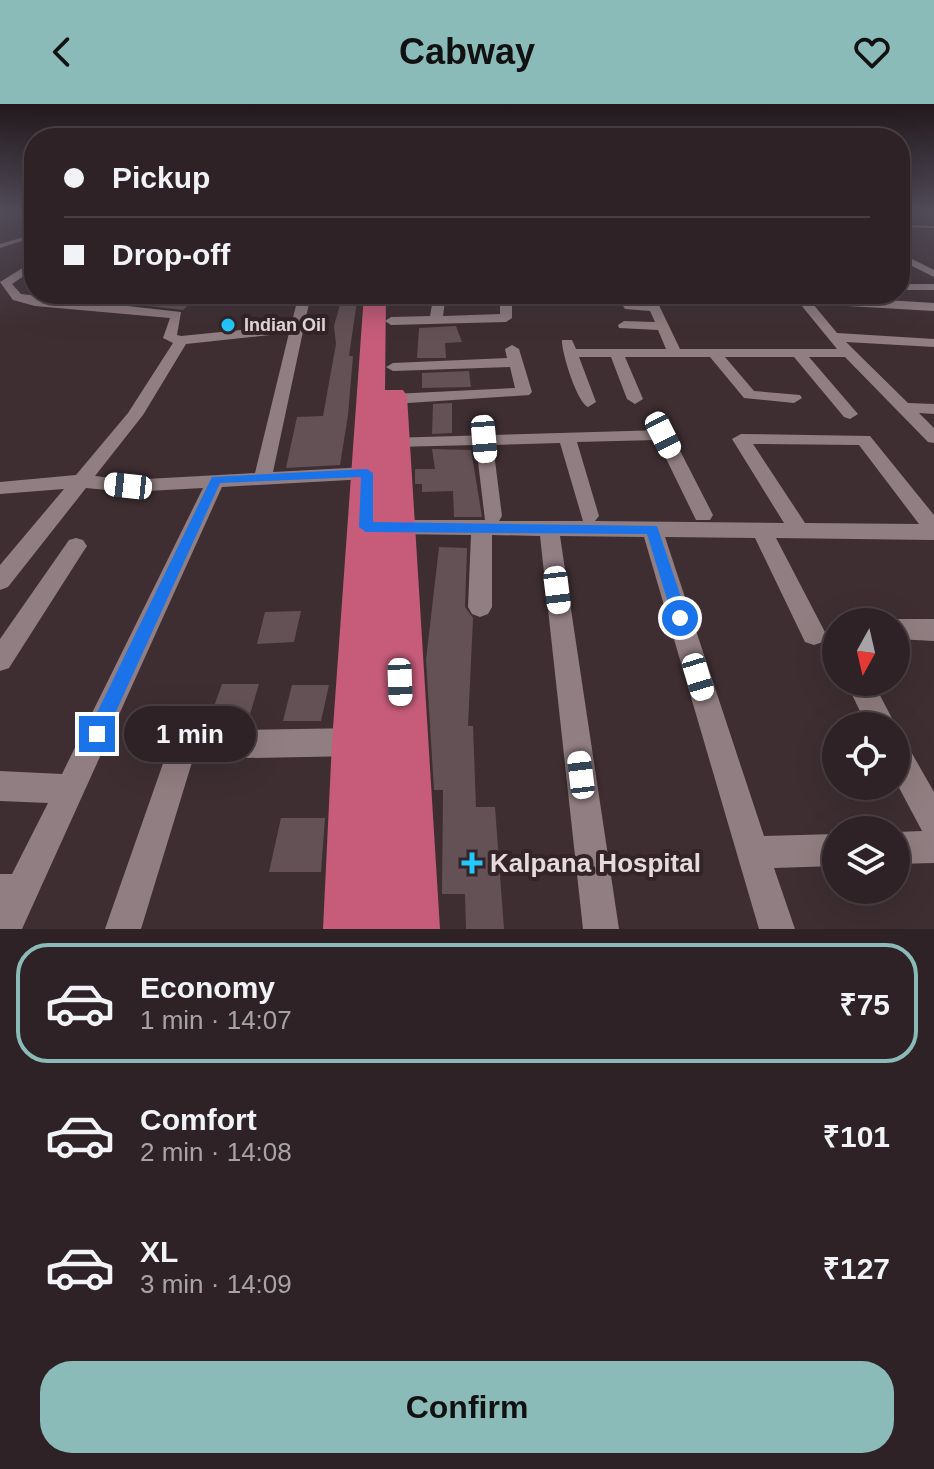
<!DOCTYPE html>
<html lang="en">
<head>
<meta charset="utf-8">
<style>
	:root { --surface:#2e2226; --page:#3a2f32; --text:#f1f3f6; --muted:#a7a4a7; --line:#493f43; --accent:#8bbbb9 }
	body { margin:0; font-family:Arial,sans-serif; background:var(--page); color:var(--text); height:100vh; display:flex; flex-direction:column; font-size:30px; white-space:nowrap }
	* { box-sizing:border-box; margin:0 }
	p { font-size:26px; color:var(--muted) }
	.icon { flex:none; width:44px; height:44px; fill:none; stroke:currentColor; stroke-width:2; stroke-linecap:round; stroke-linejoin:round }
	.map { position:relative; height:825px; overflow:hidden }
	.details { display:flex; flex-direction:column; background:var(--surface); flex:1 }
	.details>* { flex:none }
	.hud { position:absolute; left:24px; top:24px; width:886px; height:176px; border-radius:32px; box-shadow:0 8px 32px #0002,0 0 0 2px var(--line); display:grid; align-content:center; height:176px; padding:0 40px; background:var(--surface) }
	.needle { width:52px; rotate:188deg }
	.buttons { position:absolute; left:822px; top:504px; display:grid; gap:16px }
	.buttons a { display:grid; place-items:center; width:88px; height:88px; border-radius:50%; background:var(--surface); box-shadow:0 8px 32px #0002,0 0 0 2px var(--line); font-size:40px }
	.end { position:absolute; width:36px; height:36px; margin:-18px; border:10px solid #1a73e8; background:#fff; box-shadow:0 0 0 4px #fff }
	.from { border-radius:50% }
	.bubble { position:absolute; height:56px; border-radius:28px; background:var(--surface); box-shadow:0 8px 32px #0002,0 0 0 2px var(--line); font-size:26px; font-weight:800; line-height:56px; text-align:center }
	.car { position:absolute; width:24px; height:48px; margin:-24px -12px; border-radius:10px; box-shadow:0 0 6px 2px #0007; background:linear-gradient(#fff 24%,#345 0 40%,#fff 0 76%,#345 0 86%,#fff 0) }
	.hud b { display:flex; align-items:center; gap:28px; height:76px; font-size:30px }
	.hud b+b { border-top:2px solid var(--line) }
	.hud i { width:20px; height:20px; background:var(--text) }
	ul { padding:14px 0 0; list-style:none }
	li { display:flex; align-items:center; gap:24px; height:120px; margin:0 16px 12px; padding:0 24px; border:4px solid transparent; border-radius:32px }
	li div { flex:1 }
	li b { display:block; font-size:30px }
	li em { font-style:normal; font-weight:800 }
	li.current { border-color:var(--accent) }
	li>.icon { width:72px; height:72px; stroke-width:1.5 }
	.primary-button { display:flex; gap:16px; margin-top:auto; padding:16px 40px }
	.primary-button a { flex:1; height:92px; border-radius:32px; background:var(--accent); color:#111; font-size:32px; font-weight:800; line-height:92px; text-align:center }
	header { display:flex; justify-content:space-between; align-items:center; height:104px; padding:0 40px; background:var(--accent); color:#111; font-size:36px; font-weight:800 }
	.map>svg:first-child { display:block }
</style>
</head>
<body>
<header><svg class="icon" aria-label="back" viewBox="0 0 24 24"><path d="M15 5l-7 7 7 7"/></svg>Cabway<svg class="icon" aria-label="heart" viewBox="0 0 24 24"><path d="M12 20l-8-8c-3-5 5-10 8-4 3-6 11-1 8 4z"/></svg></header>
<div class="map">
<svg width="934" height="825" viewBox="0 0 934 825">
	<rect width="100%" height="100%" fill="#3e2e32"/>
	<path fill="#635155" d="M80 190H199L183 206 80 194Z
		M343 190H358L349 252H353L348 311 340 361 286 364 297 313 323 312 336 240 334 222Z
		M456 222 462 238 445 239 446 254H417L419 224Z
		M469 267 471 283 422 284V269Z
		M452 299V329L432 330 433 300Z
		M432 345 471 346 482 413H454L453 387 422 388V380H415V365H435Z
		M439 443 467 444 465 503 473 514 468 622H473L476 703H495L504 825H466L465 790H442L443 686H434L426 556Z
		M301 507 294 538 257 540 265 508Z
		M222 580H259L248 617 209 616Z
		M292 581H329L321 617H283Z
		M281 714H325L321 768H269Z"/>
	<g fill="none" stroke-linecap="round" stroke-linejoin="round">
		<path fill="#917e82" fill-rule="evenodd" d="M900 121 934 122V124L900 123Z
			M34 130V133L0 144V140Z"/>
		<path fill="#917e82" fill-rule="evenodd" d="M900 149 934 166V173L900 156Z
			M34 157V165L12 180 21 190 181 208 177 231 181 232 291 221 299 190H311L273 368 367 363 376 369 367 375 222 383 22 825H0V770H12L48 699 0 697V667L62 670 203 384 128 388 86 384 8 483 0 486V461L64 385 0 390V378L76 371 128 309 173 239 163 234 170 214 35 202 13 196 0 178ZM289 229 255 369 128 376 95 372 143 311 186 240Z
			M900 180H934V186H900Z
			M434 190H446L443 212 500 210V190H512V214L506 218 391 221 385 217 391 213 430 212Z
			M792 190 934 199V207L813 200 837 229 934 235V243L846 238 908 299 934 300V310L919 309 934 324V339L928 338 845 253H809L858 310 850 315 844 313 794 253H725L754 287 800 291 802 294 794 299 744 294 710 253H625L643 295 635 300 627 295 611 253H579L596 298 588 303C577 299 561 247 562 236H572L576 245H666L658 226 619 224 618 221 624 217 655 218 650 207 625 205 623 202 629 198 646 199 648 195H656L680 245H837Z
			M512 241 519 245 532 288 529 291 393 300 385 295 393 290 515 284 510 263 393 267 386 263 393 259 507 254 505 245Z
			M663 326 672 331 713 411 710 416H696L657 336 577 338 599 412 595 417 784 419 732 335 741 330 870 332 934 411V436L776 434 826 530 823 538 814 541 805 538 755 434 665 433 764 732 836 730V762L774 764 795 825H759L644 433 560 432 619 825H583L540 432 492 431V503L488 510 480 513 472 510 468 503 471 431 390 430 383 428 380 423 383 418 390 416H485L476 341 394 343 385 338 388 334ZM560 339 583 417H499L502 412 493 341ZM753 340 859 341 919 420 805 419Z
			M76 434 83 436 87 442 83 448 9 564 0 567V535L69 436Z
			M896 515H934V537L896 535V518H887Z
			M846 578H873L896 622H867Z
			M357 624 367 628 371 638 367 648 357 652 193 655 141 825H105L173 631 183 627Z
			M896 635 906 639 934 688V759L896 760V728L922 727 896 678Z"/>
		<path fill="#c65c7a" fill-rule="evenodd" d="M364 190H386L385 286H403L407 292 440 825H323L332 638Z"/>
	</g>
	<linearGradient id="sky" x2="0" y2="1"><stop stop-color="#22191c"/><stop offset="0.48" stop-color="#524c5a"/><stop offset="1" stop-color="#524c5a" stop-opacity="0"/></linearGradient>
	<rect width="934" height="222" fill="url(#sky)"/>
	<path fill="#1a73e8" d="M367 365 373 369V418L657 422 688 514 680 520 674 518 647 430 366 428 359 423 361 373 220 379 103 636 97 639 90 636 88 630 90 623 212 373Z"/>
	<g fill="#22c9fd" stroke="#342428" stroke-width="3">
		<circle cx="228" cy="221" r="8"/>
		<path d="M468 747h8v8h8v8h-8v8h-8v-8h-8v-8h8z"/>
	</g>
	<g text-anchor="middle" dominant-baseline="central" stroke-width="8" stroke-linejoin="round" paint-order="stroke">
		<g font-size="18" font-weight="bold" fill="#e5dadc" stroke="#342428" text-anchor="start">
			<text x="244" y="221">Indian Oil</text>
		</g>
		<g font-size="26" font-weight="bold" fill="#e5dadc" stroke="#342428" text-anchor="start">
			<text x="490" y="759">Kalpana Hospital</text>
		</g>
	</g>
</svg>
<div class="buttons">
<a><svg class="needle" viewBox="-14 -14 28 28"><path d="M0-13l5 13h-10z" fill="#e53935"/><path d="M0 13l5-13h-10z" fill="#a7a4a7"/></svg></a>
<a><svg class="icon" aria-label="locate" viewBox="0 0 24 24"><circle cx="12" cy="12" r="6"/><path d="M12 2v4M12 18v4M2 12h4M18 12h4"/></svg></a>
<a><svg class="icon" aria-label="layers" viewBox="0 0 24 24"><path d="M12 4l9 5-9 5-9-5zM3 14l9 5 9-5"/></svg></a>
</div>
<i class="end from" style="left:680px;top:514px"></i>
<i class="end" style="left:97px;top:630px"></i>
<div class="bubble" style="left:124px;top:602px;width:132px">1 min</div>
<i class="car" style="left:663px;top:331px;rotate:153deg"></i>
<i class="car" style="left:484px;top:335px;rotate:175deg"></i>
<i class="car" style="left:128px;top:382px;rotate:276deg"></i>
<i class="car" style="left:557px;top:486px;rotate:173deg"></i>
<i class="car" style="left:698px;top:573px;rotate:163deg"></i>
<i class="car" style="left:400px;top:578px;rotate:178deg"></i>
<i class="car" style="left:581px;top:671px;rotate:353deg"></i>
<div class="hud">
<b><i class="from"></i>Pickup</b>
<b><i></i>Drop-off</b>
</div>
</div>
<section class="details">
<ul>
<li class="current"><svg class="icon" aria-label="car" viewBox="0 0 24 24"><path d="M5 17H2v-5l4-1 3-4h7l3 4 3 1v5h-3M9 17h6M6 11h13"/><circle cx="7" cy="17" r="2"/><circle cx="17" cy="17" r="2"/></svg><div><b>Economy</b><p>1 min · 14:07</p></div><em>₹75</em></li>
<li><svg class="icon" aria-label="car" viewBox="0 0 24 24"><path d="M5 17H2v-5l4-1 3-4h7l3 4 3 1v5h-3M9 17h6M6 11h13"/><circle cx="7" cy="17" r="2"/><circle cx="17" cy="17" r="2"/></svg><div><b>Comfort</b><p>2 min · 14:08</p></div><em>₹101</em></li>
<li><svg class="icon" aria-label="car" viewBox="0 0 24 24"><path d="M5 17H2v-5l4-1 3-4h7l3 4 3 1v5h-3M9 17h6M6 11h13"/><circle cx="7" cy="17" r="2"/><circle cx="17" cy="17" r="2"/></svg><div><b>XL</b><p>3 min · 14:09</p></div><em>₹127</em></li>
</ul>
<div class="primary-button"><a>Confirm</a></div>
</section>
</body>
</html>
